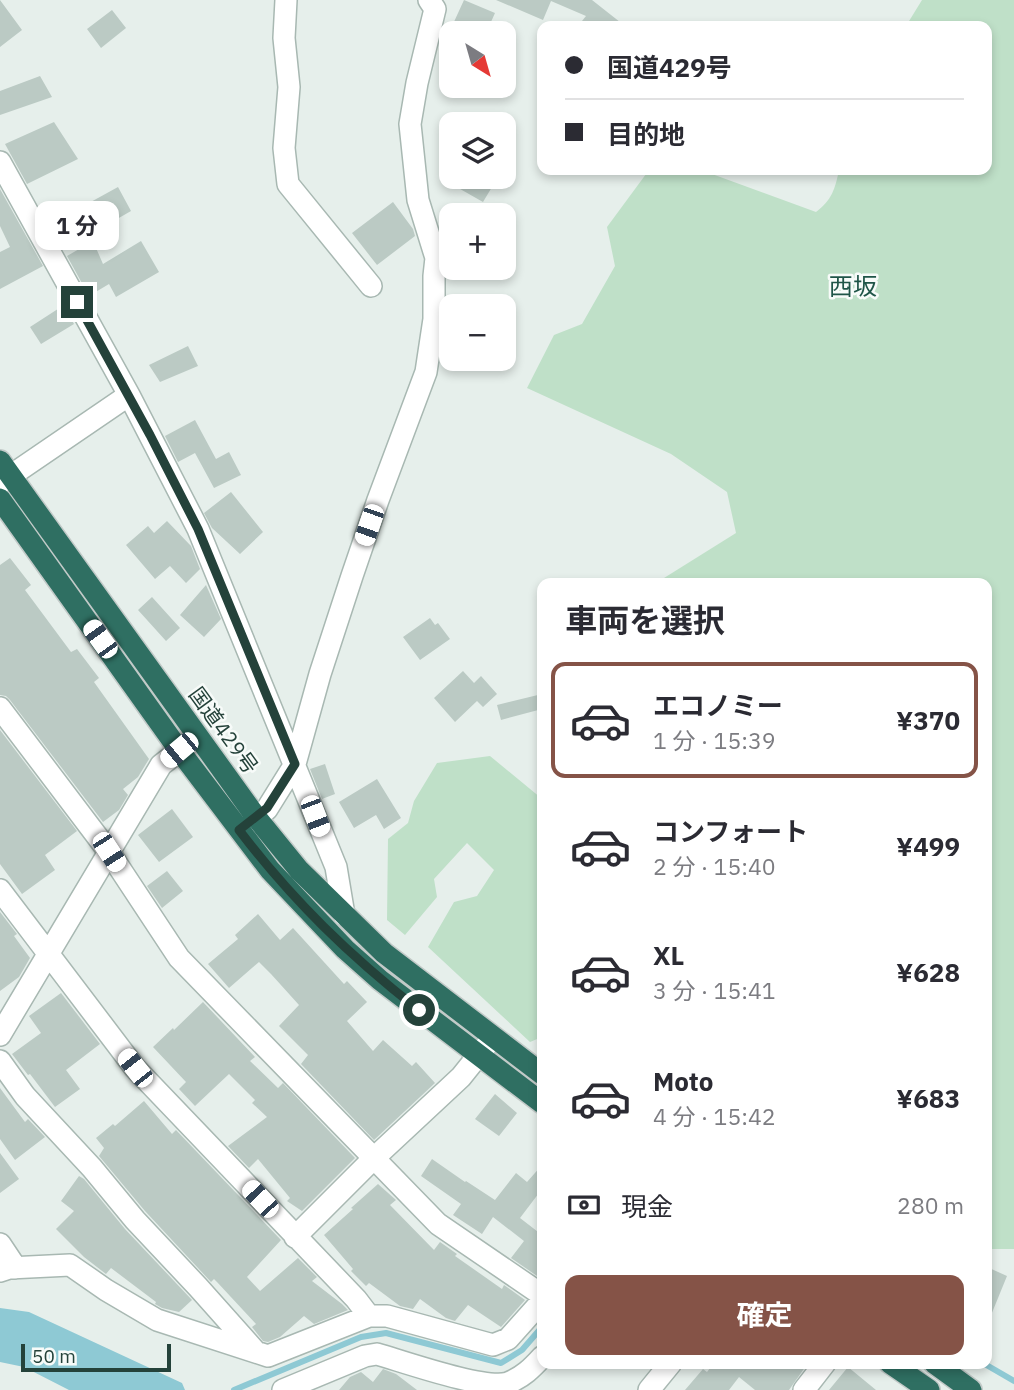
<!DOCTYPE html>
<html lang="ja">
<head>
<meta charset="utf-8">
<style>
	:root { --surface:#fff; --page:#f2f2f3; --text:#2b2b33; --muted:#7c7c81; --line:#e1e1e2; --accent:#855347 }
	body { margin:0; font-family:"IBM Plex Sans","Noto Sans JP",sans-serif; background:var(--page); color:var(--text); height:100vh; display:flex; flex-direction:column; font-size:26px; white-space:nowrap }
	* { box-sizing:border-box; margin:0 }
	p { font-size:23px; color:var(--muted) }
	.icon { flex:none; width:38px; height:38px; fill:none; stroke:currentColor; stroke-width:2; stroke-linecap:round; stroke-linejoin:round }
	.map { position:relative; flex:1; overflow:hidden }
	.drawer { position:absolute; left:537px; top:578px; width:455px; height:791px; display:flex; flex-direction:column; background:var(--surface); border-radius:14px; box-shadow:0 4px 10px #0003 }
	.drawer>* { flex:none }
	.banner { position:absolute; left:537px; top:21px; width:455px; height:154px; border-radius:14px; box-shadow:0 4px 10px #0003; display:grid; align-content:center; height:154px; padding:0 28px; background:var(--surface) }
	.needle { width:46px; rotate:143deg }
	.tools { position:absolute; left:439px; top:21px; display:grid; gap:14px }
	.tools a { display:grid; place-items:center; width:77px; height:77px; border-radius:14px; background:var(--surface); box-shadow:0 4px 10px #0003; font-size:35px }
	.scale { position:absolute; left:21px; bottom:18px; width:150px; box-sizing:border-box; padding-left:7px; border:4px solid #24423a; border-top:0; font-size:19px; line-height:24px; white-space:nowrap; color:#24423a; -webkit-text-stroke:5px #f7fbf9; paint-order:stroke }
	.end { position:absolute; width:32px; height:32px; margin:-16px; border:9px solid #24423a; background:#fff; box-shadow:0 0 0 4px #fff }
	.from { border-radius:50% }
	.bubble { position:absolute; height:49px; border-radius:14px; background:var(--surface); box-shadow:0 4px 10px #0003; font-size:23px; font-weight:700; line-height:49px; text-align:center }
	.car { position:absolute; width:21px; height:42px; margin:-21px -10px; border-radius:9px; box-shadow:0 0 5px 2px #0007; background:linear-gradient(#fff 24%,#345 0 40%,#fff 0 76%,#345 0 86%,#fff 0) }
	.banner b { display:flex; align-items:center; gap:24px; height:66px; font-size:26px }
	.banner b+b { border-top:2px solid var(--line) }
	.banner i { width:18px; height:18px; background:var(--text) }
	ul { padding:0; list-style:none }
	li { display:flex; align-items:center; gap:21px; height:116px; margin:0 14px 10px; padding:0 14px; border:4px solid transparent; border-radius:14px }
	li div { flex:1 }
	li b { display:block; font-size:26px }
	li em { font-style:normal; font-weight:700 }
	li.selected { border-color:var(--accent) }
	li>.icon { width:63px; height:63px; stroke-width:1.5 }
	h2 { padding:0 28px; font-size:32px; line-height:84px }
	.pay { display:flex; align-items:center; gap:18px; height:77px; padding:0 28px; font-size:26px }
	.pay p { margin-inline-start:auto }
	.button { display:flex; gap:14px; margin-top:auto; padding:14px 28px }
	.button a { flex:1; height:80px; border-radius:14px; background:var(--accent); color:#fff; font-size:28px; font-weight:700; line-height:80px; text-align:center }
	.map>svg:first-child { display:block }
</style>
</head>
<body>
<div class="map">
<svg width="1014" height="1390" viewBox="0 0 1014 1390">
	<rect width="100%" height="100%" fill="#e6efeb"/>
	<path fill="#bfe0c8" d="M922 0H1014V1249H987V583H656L736 533 727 492 671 454 527 388 554 335 582 324 615 266 607 227 649 170H701L816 212C832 200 835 189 839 170H987V26H906Z
		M490 756 541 798 542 797V1037L530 1042 428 947 454 902 477 896 494 870 467 843 434 879 437 897 405 935 387 920 388 839 408 823 414 801 437 763Z"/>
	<path fill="#8ec9d4" d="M0 1308 29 1312 182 1383 185 1390H69L24 1367 0 1362Z"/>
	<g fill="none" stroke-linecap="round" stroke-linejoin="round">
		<path stroke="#8ec9d4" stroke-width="6" d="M983 1363 1014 1381
			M234 1390 361 1337 386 1333 501 1363 522 1350 542 1327"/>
	</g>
	<path fill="#bbcac4" d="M0 0 22 30 0 47Z
		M464 0 495 13 486 33H474L453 24Z
		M496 0H592L625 26H611L604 23 602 26H578L586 16 551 1 543 20Z
		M112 10 126 28 101 48 87 29Z
		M40 76 52 97 0 115V91Z
		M54 122 78 159 27 184 5 144Z
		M439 177H498L483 202Z
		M118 187 131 211 91 234 78 209Z
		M0 189 43 266 0 289V252L10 247 0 226Z
		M393 202 413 229 415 236 377 265 352 233Z
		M93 241 103 264 141 241 159 272 116 297 109 284 89 296 67 256Z
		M64 305 74 324 41 344 30 327Z
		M188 346 198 366 160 382 149 365Z
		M195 420 216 459 229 452 241 475 214 488 195 453 178 462 165 436Z
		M231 492 263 532 240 554 212 528 204 513Z
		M167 521 191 546 200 569 186 583 170 566 155 579 126 545 148 526 154 533Z
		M10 558 31 585 25 590 71 652 77 649 99 678 94 682 149 759 138 777 123 789 128 795 119 810 103 822 10 700 6 696 0 695V565Z
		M206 585 221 619 204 637 180 615Z
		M152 597 180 628 166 641 138 610Z
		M430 618 435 625 438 623 450 639 420 660 403 637Z
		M463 671 474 683 481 676 497 694 483 707 477 701 455 722 434 698Z
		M542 694V709L501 720 497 705Z
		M0 730 77 831 45 855 55 870 22 894 0 864Z
		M325 764 335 794 322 799 310 769Z
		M377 779 401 818 384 829 376 815 354 828 339 802Z
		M172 809 193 837 159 862 138 835Z
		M167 871 183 891 162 908 147 886Z
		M0 912 17 934 14 936 30 958 19 977 0 991Z
		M258 914 280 940 293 928 344 984 347 981 367 1002 347 1021 373 1051 383 1040 412 1066 416 1062 435 1083 374 1140 301 1064 308 1055 279 1026 299 1005 271 974 259 962 229 988 208 964 238 939 235 935Z
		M61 993 100 1044 66 1070 80 1089 55 1107 30 1074 28 1075 12 1054 41 1033 29 1016Z
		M203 1002 255 1057 250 1061 278 1088 283 1083 355 1158 302 1211 287 1201 290 1198 258 1159 249 1168 228 1146 267 1117 252 1103 255 1100 229 1074 195 1106 179 1089 186 1082 153 1047 173 1028 174 1030Z
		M0 1088 25 1122 28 1119 45 1137 15 1160 0 1139Z
		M495 1094 517 1113 499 1136 475 1119Z
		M144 1101 172 1134 176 1130 281 1240 247 1277 260 1291 298 1258 317 1277 312 1281 342 1304 348 1310 314 1324 304 1316 280 1337 268 1342 263 1341 252 1327 256 1324 217 1282 214 1279 211 1282 145 1211 99 1156 104 1148 96 1138 113 1124 115 1126Z
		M0 1153 19 1179 0 1193Z
		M432 1159 465 1182 466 1181 495 1200 516 1173 527 1182 542 1165V1189L520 1218 542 1235V1275L540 1278 511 1258 524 1241 493 1217 482 1234 453 1215 461 1204 421 1176Z
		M79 1176 84 1179 125 1229 192 1300 179 1312 162 1308 155 1304 156 1302 111 1268 106 1274 84 1257 56 1229 74 1211 61 1201Z
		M378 1184 396 1200 390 1205 434 1250 440 1242 457 1254 455 1256 502 1289 504 1285 525 1300 501 1327 468 1305 455 1321 446 1318 420 1299 413 1309 400 1306 369 1283 366 1286 351 1271 353 1269 324 1235 353 1209 351 1208Z
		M987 1267 1007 1276 987 1325Z
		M714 1363H808L789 1390H755L739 1377 729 1390H685L703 1369 707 1372Z
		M848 1367 876 1390H829Z
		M383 1369 396 1374 417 1390H339L350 1377 361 1372 373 1382Z"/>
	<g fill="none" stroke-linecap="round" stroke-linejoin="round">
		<g stroke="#a8b8b2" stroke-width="24">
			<path id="street" d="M286 0 284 38 289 87 284 148 288 184 371 286
				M0 162 129 395 198 529 336 867 344 915
				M0 483 129 395
				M0 708 109 852 179 958 438 1224 542 1295
				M244 827 267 809 295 764 320 674 352 576 378 500 426 372 434 319V276L436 258 418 200 410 124 417 83 435 9 429 0
				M0 890 135 1068 356 1299 369 1316
				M0 1035 161 765 193 740
				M0 1061 25 1096 92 1168 135 1220 198 1287 255 1351
				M295 1237 373 1159 461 1077 493 1037
				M0 1244 16 1268
				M0 1271 9 1268 70 1265 106 1290 157 1320 268 1356 369 1316H387L493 1345 508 1339 542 1301
				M283 1390 365 1356 377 1354C405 1362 484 1390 508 1383 523 1377 532 1368 542 1357
				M649 1390 671 1363
				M804 1390 825 1363"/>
		</g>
		<g stroke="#c2cac8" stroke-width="24">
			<path id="highway" d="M0 461 256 817 299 870 384 953 542 1074
				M0 499 179 750 270 870 345 949 380 980 542 1103
				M890 1363 929 1390
				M934 1363 971 1390"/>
		</g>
		<use href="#street" stroke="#fff" stroke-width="21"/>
		<use href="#highway" stroke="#2f6f62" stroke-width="21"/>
	</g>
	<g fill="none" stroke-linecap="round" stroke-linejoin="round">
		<path stroke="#24423a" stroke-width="9" d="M77 302 150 435 198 529 295 764 267 808 239 830C293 901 350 956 419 1010"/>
	</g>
	<g text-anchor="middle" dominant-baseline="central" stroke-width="5" stroke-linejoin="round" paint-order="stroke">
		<g font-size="21" fill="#24423a" stroke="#f7fbf9">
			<text transform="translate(224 730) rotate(54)">国道429号</text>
		</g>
		<g font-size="24" fill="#1f5548" stroke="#f7fbf9">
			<text x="853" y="286">西坂</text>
		</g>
	</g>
</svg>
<div class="tools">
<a><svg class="needle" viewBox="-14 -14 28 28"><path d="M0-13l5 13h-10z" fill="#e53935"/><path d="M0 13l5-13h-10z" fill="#7c7c81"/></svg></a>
<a><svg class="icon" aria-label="layers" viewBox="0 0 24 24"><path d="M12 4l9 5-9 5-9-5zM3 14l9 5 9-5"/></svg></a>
<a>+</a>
<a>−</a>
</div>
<div class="scale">50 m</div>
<i class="end from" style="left:419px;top:1010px"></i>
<i class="end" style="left:77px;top:302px"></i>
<div class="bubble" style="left:35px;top:201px;width:84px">1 分</div>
<i class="car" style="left:369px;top:525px;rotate:199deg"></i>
<i class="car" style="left:100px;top:639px;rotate:324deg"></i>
<i class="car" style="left:179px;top:750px;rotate:230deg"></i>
<i class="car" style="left:315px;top:816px;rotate:159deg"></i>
<i class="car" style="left:109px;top:852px;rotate:147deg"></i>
<i class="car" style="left:135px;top:1068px;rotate:322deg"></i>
<i class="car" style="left:260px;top:1199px;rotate:317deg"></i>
<div class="banner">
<b><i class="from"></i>国道429号</b>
<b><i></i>目的地</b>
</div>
<section class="drawer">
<h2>車両を選択</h2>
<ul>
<li class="selected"><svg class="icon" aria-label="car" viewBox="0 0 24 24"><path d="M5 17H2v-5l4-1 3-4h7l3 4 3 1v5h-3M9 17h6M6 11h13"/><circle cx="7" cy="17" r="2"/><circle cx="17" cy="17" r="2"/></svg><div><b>エコノミー</b><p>1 分 · 15:39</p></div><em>¥370</em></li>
<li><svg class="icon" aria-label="car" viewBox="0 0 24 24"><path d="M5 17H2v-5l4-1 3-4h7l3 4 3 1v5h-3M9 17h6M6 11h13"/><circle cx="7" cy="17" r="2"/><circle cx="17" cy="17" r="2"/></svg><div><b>コンフォート</b><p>2 分 · 15:40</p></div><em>¥499</em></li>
<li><svg class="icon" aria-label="car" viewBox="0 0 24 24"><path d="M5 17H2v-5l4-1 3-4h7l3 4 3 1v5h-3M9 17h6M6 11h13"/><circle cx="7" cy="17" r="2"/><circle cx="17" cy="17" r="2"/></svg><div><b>XL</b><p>3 分 · 15:41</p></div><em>¥628</em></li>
<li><svg class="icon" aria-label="car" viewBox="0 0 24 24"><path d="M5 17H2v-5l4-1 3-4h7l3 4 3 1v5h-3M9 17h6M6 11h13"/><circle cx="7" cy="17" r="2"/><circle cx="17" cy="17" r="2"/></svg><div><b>Moto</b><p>4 分 · 15:42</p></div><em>¥683</em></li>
</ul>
<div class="pay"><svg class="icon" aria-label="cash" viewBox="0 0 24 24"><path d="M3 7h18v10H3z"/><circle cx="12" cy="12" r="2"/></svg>現金<p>280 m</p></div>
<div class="button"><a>確定</a></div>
</section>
</div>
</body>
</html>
